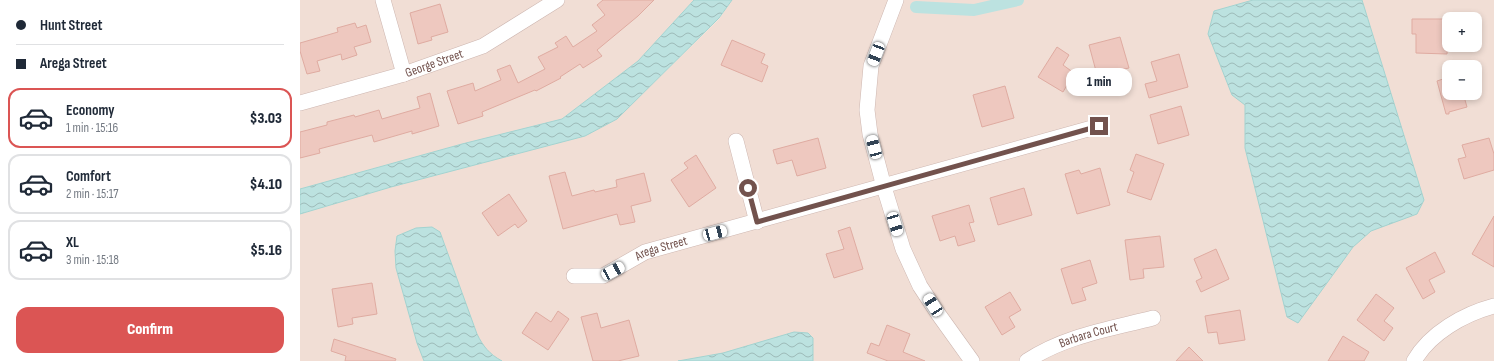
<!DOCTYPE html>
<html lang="en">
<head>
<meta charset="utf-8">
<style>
	:root { --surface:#fff; --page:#f2f2f3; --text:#1f2937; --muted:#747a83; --line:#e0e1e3; --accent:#db5554 }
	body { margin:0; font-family:"Sofia Sans Condensed",sans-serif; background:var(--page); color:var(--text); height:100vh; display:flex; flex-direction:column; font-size:15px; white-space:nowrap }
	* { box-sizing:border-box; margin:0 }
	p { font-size:13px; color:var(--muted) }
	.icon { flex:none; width:22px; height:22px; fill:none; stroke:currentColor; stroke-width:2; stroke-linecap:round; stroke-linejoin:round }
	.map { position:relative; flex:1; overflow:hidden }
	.drawer { display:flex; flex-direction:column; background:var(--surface); width:300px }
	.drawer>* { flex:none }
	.hud { display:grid; align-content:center; height:88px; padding:0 16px; background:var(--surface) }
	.fabs { position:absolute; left:1142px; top:12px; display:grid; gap:8px }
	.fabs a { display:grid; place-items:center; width:40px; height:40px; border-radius:8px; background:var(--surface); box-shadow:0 2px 6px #0003; font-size:20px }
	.end { position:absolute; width:18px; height:18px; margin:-9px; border:5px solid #72524d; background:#fff; box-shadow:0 0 0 2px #fff }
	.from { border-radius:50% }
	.bubble { position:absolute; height:28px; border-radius:12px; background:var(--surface); box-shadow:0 2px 6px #0003; font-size:13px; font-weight:800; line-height:28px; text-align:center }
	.car { position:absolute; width:12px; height:24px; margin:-12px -6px; border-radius:5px; box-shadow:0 0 3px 1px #0007; background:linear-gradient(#fff 24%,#345 0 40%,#fff 0 76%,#345 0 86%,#fff 0) }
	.hud b { display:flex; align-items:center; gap:14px; height:38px; font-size:15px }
	.hud b+b { border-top:1px solid var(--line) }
	.hud i { width:10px; height:10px; background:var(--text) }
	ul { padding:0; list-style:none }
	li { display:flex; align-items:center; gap:12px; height:60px; margin:0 8px 6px; padding:0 8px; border:2px solid var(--line); border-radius:12px }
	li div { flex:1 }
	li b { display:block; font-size:15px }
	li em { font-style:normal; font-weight:800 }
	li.current { border-color:var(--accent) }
	li>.icon { width:36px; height:36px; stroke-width:1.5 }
	.cta { display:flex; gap:8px; margin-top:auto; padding:8px 16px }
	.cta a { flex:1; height:46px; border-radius:12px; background:var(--accent); color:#fff; font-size:16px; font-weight:800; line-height:46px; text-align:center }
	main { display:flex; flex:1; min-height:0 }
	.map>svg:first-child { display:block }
</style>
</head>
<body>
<main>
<section class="drawer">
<div class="hud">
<b><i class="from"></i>Hunt Street</b>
<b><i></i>Arega Street</b>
</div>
<ul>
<li class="current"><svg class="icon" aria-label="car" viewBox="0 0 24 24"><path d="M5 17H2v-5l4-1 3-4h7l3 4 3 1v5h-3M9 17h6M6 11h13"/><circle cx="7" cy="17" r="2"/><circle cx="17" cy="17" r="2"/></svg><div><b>Economy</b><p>1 min · 15:16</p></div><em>$3.03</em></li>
<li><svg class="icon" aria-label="car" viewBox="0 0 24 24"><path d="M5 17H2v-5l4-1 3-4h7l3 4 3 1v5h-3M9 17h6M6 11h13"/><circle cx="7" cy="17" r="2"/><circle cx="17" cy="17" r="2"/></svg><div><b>Comfort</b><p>2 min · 15:17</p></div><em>$4.10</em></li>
<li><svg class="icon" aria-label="car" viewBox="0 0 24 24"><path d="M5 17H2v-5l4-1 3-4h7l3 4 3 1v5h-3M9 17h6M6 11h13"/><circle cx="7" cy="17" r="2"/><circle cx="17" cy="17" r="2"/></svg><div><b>XL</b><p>3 min · 15:18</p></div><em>$5.16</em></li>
</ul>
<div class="cta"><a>Confirm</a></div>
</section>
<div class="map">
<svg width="1194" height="361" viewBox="0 0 1194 361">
	<defs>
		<pattern id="water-waves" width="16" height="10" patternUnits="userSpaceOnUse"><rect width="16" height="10" fill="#bce2e0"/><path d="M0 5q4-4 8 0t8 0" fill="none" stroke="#9dbab8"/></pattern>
	</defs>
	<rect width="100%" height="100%" fill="#faeee6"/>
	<path fill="#f1ded5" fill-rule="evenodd" d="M0 0H394L338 61 262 119 162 144 0 189Z
		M432 0H1194V361H0V214L91 187 285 136 317 119 419 19ZM1149 19H1175V45H1149ZM1149 67H1175V93H1149Z"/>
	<path fill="url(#water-waves)" stroke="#a3d3d0" d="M394 0H432L419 18 317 119 285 136 91 187 0 214V189L162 144 262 119 338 61Z
		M953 0H1062L1124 200 1117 214 1071 231 1053 247 998 323 987 317 945 148V105L932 95 908 34 914 11Z
		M132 227 140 232 177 334C183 346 189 354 202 361H124L117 343 96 268 95 251 97 236 116 228Z
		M494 332 508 333 513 338V361H378L423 353Z"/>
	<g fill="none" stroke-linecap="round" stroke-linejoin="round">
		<path stroke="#bce2e0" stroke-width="12" d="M616 7 674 10 718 0"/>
	</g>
	<path fill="#eec8bf" stroke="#dfaba1" d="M303 0H354L338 16 297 50 302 56 283 68 280 64 260 77 261 78 236 91 235 90 182 112 183 116 158 124 147 91 173 83 175 91 201 80 197 70 210 65 218 83 245 69 238 57 258 47 255 43 266 36 273 47 297 31 292 25 305 15 297 5Z
		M140 4 148 32 131 37 132 40 118 44 110 13Z
		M1112 19H1149L1147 54 1116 53V34H1112Z
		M55 23 57 28 66 25 71 42 54 47 57 55 42 60 41 54 17 61 20 71 7 74 0 51V43L38 32 37 28Z
		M820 37 829 68 815 71 818 82 800 86 789 45Z
		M432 40 465 54 461 63 468 66 462 82 421 65Z
		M757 47 769 55 763 65 774 73 763 92 738 77Z
		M879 54 888 87 849 98 845 84 857 81 851 62Z
		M1149 77V93H1163L1167 107 1149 112V114H1146L1137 81Z
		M705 86 714 118 682 127 673 95Z
		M130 93 139 126 112 134V131L74 142 72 135 19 149 20 153 0 158V132L27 125V122L54 115 55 117 79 110 82 119 120 108 117 97Z
		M881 106 889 135 858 144 850 115Z
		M518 138 526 168 497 176 492 160 477 164 473 150Z
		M1189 138 1194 154V170L1164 179 1158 159 1166 157 1162 145Z
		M836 154 864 164 851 200 827 192 834 172 830 170Z
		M396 155 416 188 389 207 371 180 388 168 384 163Z
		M800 168 810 205 777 214 765 174 779 170 781 174Z
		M265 172 272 196 294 190 295 192 317 187 316 180 344 173 351 201 331 206 335 222 320 225 317 214 263 229 249 176Z
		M724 188 732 215 698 225 690 198Z
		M209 194 227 221 218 228 215 224 198 236 182 213Z
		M669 205 674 222 669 223 675 241 658 246 655 236 640 241 632 216Z
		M1194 216V267L1172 254Z
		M550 227 563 269 534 278 526 254 544 249 538 231Z
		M860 236 864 267 843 269 844 278 830 280 825 240Z
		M916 249 929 279 901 292 896 281 902 278 894 259Z
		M1135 252 1145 272 1129 280 1135 292 1123 299 1106 268Z
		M790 260 797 283 782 288 786 300 772 304 761 269Z
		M72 283 77 314 52 318 53 324 38 327 32 289Z
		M710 292 721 310 709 317 715 327 702 335 685 307Z
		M1076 294 1094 308 1084 321 1093 328 1084 341 1057 320Z
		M940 310 945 340 919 344 917 332 908 333 905 316Z
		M258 311 269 319 248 350 222 333 236 312 251 322Z
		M297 313 301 328 329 320 339 356 318 361H293L281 317Z
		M587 325 610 334 603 352 625 361H588L567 353 571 343 579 346Z
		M1043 336 1069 352 1064 361H1028Z
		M34 339 96 359 95 361H45L46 356 31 351Z
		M889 347 903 361H876Z"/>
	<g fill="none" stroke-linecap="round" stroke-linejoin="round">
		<g stroke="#cdb6b0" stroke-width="16">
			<g id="minor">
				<path d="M83 0 104 74"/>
				<path d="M596 0 571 66 567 110 570 134 584 187 603 249 620 286 639 315 672 361"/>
				<path id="s1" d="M0 103 104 74 183 46 257 0"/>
				<path d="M436 141 457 222"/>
				<path id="s2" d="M274 276H303L345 252 799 126"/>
				<path id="s3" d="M727 361C764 336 810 329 853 318"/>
				<path d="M1114 361C1130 333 1164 314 1194 306"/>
			</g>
		</g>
		<use href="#minor" stroke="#fff" stroke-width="15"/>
	</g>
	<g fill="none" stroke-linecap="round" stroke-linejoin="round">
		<path stroke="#72524d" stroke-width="5" d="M448 188 457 222 799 126"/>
	</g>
	<g text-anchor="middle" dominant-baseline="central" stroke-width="3.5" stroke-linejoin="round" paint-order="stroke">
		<g font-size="13" fill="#72524d" stroke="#fef3ec">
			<text stroke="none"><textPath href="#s1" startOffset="140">George Street</textPath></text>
			<text stroke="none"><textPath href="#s2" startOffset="94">Arega Street</textPath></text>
			<text stroke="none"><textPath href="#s3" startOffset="67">Barbara Court</textPath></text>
		</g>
	</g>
</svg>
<div class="fabs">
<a>+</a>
<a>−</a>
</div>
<i class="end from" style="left:448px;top:188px"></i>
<i class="end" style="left:799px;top:126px"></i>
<div class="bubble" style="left:766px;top:68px;width:66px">1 min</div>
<i class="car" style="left:576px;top:54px;rotate:201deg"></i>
<i class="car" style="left:574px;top:147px;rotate:345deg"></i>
<i class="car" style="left:595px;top:224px;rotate:163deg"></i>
<i class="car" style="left:415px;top:233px;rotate:75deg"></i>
<i class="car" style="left:313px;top:271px;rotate:62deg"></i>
<i class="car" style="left:633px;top:305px;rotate:327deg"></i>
</div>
</main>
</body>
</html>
